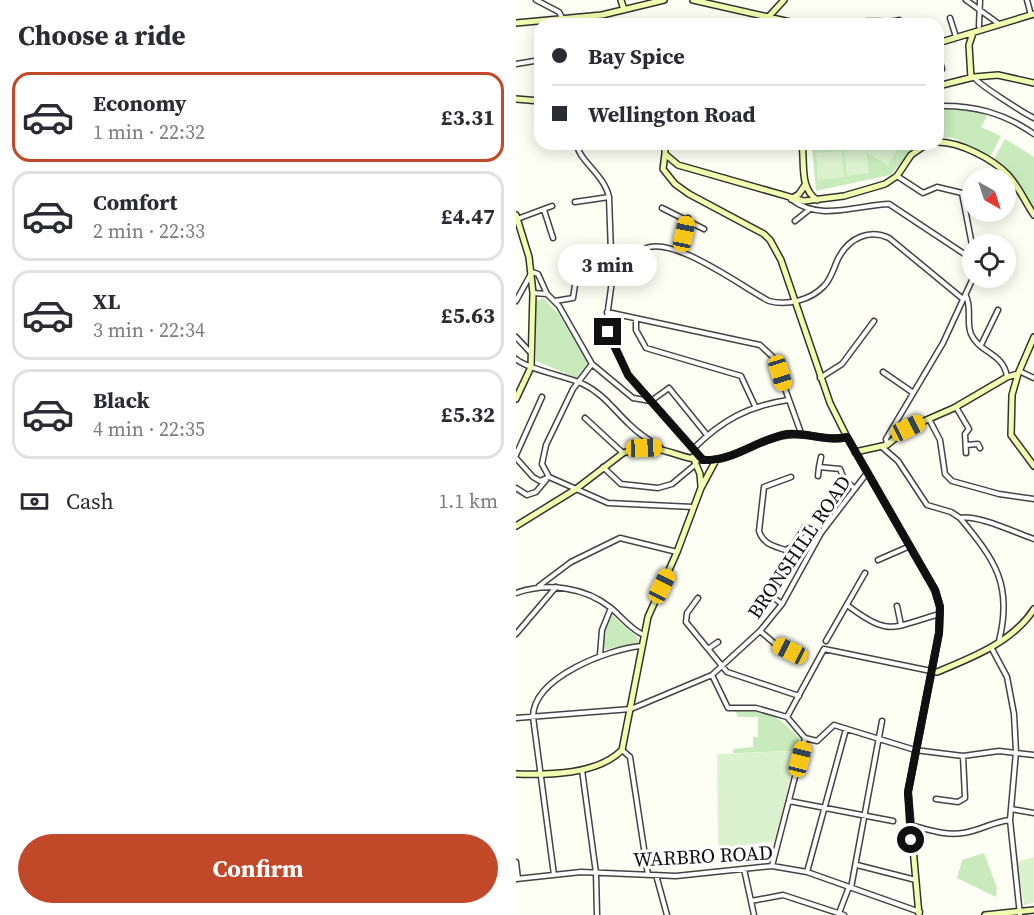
<!DOCTYPE html>
<html lang="en">
<head>
<meta charset="utf-8">
<style>
	:root { --surface:#fff; --page:#f7f7f7; --text:#2b2b33; --muted:#7c7c81; --line:#e1e1e2; --accent:#c14828 }
	body { margin:0; font-family:"Source Serif 4",serif; background:var(--page); color:var(--text); height:100vh; display:flex; flex-direction:column; font-size:22px; white-space:nowrap }
	* { box-sizing:border-box; margin:0 }
	p { font-size:20px; color:var(--muted) }
	.icon { flex:none; width:33px; height:33px; fill:none; stroke:currentColor; stroke-width:2; stroke-linecap:round; stroke-linejoin:round }
	.map { position:relative; flex:1; overflow:hidden }
	.sheet { display:flex; flex-direction:column; background:var(--surface); width:516px }
	.sheet>* { flex:none }
	.hud { position:absolute; left:18px; top:18px; width:410px; height:132px; border-radius:18px; box-shadow:0 3px 15px #0003; display:grid; align-content:center; height:132px; padding:0 18px; background:var(--surface) }
	.needle { width:39px; rotate:141deg }
	.tools { position:absolute; left:446px; top:168px; display:grid; gap:12px }
	.tools a { display:grid; place-items:center; width:54px; height:54px; border-radius:50%; background:var(--surface); box-shadow:0 3px 15px #0003; font-size:30px }
	.end { position:absolute; width:27px; height:27px; margin:-14px; border:8px solid #101010; background:#fff; box-shadow:0 0 0 3px #fff }
	.from { border-radius:50% }
	.bubble { position:absolute; height:42px; border-radius:21px; background:var(--surface); box-shadow:0 3px 15px #0003; font-size:20px; font-weight:700; line-height:42px; text-align:center }
	.car { position:absolute; width:18px; height:36px; margin:-18px -9px; border-radius:8px; box-shadow:0 0 4px 2px #0007; background:linear-gradient(#f5c518 24%,#345 0 40%,#f5c518 0 76%,#345 0 86%,#f5c518 0) }
	.hud b { display:flex; align-items:center; gap:21px; height:57px; font-size:22px }
	.hud b+b { border-top:2px solid var(--line) }
	.hud i { width:15px; height:15px; background:var(--text) }
	ul { padding:0; list-style:none }
	li { display:flex; align-items:center; gap:18px; height:90px; margin:0 12px 9px; padding:0 6px; border:3px solid var(--line); border-radius:18px }
	li div { flex:1 }
	li b { display:block; font-size:22px }
	li em { font-style:normal; font-weight:700 }
	li.current { border-color:var(--accent) }
	li>.icon { width:54px; height:54px; stroke-width:1.5 }
	h2 { padding:0 18px; font-size:27px; line-height:72px }
	.pay { display:flex; align-items:center; gap:15px; height:66px; padding:0 18px; font-size:22px }
	.pay p { margin-inline-start:auto }
	.button { display:flex; gap:12px; margin-top:auto; padding:12px 18px }
	.button a { flex:1; height:69px; border-radius:36px; background:var(--accent); color:#fff; font-size:24px; font-weight:700; line-height:69px; text-align:center }
	main { display:flex; flex:1; min-height:0 }
	.map>svg:first-child { display:block }
</style>
</head>
<body>
<main>
<section class="sheet">
<h2>Choose a ride</h2>
<ul>
<li class="current"><svg class="icon" aria-label="car" viewBox="0 0 24 24"><path d="M5 17H2v-5l4-1 3-4h7l3 4 3 1v5h-3M9 17h6M6 11h13"/><circle cx="7" cy="17" r="2"/><circle cx="17" cy="17" r="2"/></svg><div><b>Economy</b><p>1 min · 22:32</p></div><em>£3.31</em></li>
<li><svg class="icon" aria-label="car" viewBox="0 0 24 24"><path d="M5 17H2v-5l4-1 3-4h7l3 4 3 1v5h-3M9 17h6M6 11h13"/><circle cx="7" cy="17" r="2"/><circle cx="17" cy="17" r="2"/></svg><div><b>Comfort</b><p>2 min · 22:33</p></div><em>£4.47</em></li>
<li><svg class="icon" aria-label="car" viewBox="0 0 24 24"><path d="M5 17H2v-5l4-1 3-4h7l3 4 3 1v5h-3M9 17h6M6 11h13"/><circle cx="7" cy="17" r="2"/><circle cx="17" cy="17" r="2"/></svg><div><b>XL</b><p>3 min · 22:34</p></div><em>£5.63</em></li>
<li><svg class="icon" aria-label="car" viewBox="0 0 24 24"><path d="M5 17H2v-5l4-1 3-4h7l3 4 3 1v5h-3M9 17h6M6 11h13"/><circle cx="7" cy="17" r="2"/><circle cx="17" cy="17" r="2"/></svg><div><b>Black</b><p>4 min · 22:35</p></div><em>£5.32</em></li>
</ul>
<div class="pay"><svg class="icon" aria-label="cash" viewBox="0 0 24 24"><path d="M3 7h18v10H3z"/><circle cx="12" cy="12" r="2"/></svg>Cash<p>1.1 km</p></div>
<div class="button"><a>Confirm</a></div>
</section>
<div class="map">
<svg width="518" height="915" viewBox="0 0 518 915">
	<rect width="100%" height="100%" fill="#fefff4"/>
	<path fill="#c8eabc" d="M422 109 459 110 471 116 465 127 485 136 474 157 438 138 422 137Z
		M489 139 518 157V209L492 170 477 161Z
		M299 144H402L374 175 300 191 296 148Z
		M27 298 42 313 73 365 63 379 20 361V301Z
		M96 615 122 638V643L87 650V634Z
		M219 711C254 710 260 714 283 738L281 751 217 753V749L237 747V737H242V717H222Z
		M468 853 481 888 480 897 441 878 446 860Z"/>
	<path fill="#dcf1ce" d="M356 144H384L372 165 351 153Z
		M350 149 353 173 331 176 328 152Z
		M326 151 328 177 302 180 300 153Z
		M281 751 259 841 206 848 202 845 201 754Z
		M518 857V903L508 905 501 862Z"/>
	<g fill="none" stroke-linecap="round" stroke-linejoin="round">
		<g stroke="#434343" stroke-width="7">
			<path id="street" d="M20 0 43 12 47 20
				M450 0 483 24
				M511 0 515 15
				M434 18 440 37
				M342 24C350 18 371 24 383 20
				M463 26 464 0
				M0 64 24 60
				M422 69H426L423 58
				M458 77C460 83 508 113 518 118
				M422 106C458 105 488 113 518 134
				M61 144C62 160 88 174 93 197L96 281 90 324 96 343 112 375 187 460
				M381 176 407 193 421 187 446 193 456 245
				M275 199C303 222 341 205 373 204L456 259
				M59 202 93 197
				M146 208 188 229
				M28 210 37 238
				M1 219 36 206
				M279 221 294 209
				M165 251 172 218
				M96 281C108 273 114 257 128 249 156 234 226 287 253 301 271 306 295 300 308 286 316 278 318 266 323 257 334 237 354 229 373 238L447 299
				M17 293 31 294
				M450 296C456 308 450 322 455 334 463 353 488 353 491 377
				M0 301 16 272 22 274 31 294 43 306 76 364 117 398 135 401
				M39 301 57 298 61 272
				M91 312 244 345 258 358 285 433
				M120 319V330L130 348 225 376 239 406
				M0 337 15 353
				M465 345 482 310
				M0 359C11 369 49 376 65 383 87 393 97 409 114 425 123 434 134 441 144 447
				M76 364 57 389 30 445 26 464 33 477 92 503 177 507
				M503 371 518 378
				M367 372 396 392
				M304 378 326 364 358 321
				M153 388 191 435
				M135 401 153 388
				M440 407 453 429 449 434 450 453
				M69 418 107 453
				M413 419 424 440 429 474 436 481 483 494 518 499
				M371 444 370 439 427 343 457 278
				M450 445 462 444 464 448
				M366 447 382 461 411 505 435 512 444 518C461 514 500 533 518 539
				M177 449C206 420 232 406 272 400
				M0 455 26 397
				M0 458 17 477 24 481 33 477
				M87 467 105 484 142 488 156 484 180 464
				M303 467 305 457
				M302 476 303 467 324 469 328 479 339 489
				M275 477 248 487 243 531C247 544 258 546 269 550L276 547 289 527 305 533
				M0 488 11 495 20 492 30 480
				M444 518C479 560 497 585 483 641
				M362 560 394 546
				M23 586 55 562 104 538 161 552
				M0 593C31 582 69 587 95 608 106 617 115 630 128 635
				M182 598 171 613 170 622 211 672 283 696
				M242 605 258 598 266 604
				M331 605C374 638 376 627 424 614
				M381 606 385 625
				M244 631 258 643 274 651
				M0 634 40 587
				M310 641 349 573
				M475 647 491 677 498 714 500 752 494 820 504 915
				M192 649 202 642
				M84 655 86 630 95 608
				M196 675 212 708H240L271 717
				M271 717 289 738 301 741 318 725 399 750 447 756 483 751 518 755
				M271 717 308 649 415 671
				M0 718 115 709 196 675 244 631 266 604 305 533 351 473
				M106 750 114 757 132 875
				M66 770 80 873 81 915
				M420 799 442 802 449 798 447 756
				M273 801 377 821
				M495 809 518 813
				M394 825C411 829 429 836 447 833 463 831 476 822 494 820
				M0 862 2 879
				M341 865 400 880
				M256 866 289 738
				M228 869 238 915
				M291 872 330 729
				M38 875 17 717C17 677 93 649 125 646
				M140 875 151 915
				M0 879 65 872 160 876 256 866 291 872 404 912
				M335 888 366 721
				M235 901 267 895 328 915
				M323 913 333 887"/>
		</g>
		<g stroke="#323232" stroke-width="8">
			<path id="secondary" d="M105 0 108 10
				M177 0 283 24
				M0 23 86 15 148 0
				M246 24 268 0
				M422 43 518 14
				M455 78 453 45 457 33
				M422 86 458 77 482 75 518 83
				M0 99 24 101
				M422 142C444 142 477 159 492 175 503 187 509 202 518 215
				M149 144V154L162 165 288 201 328 196 369 184 381 176 395 155 411 144
				M286 144C289 163 283 188 301 200
				M149 154 147 169 159 184 173 194 248 234 254 240 265 260 314 403 331 437 419 590 424 607 423 633 392 792 403 915
				M275 199 283 194 289 185
				M0 215 13 257 17 293 15 367 0 399
				M502 374 496 395 495 435 518 466
				M339 452 371 445 392 428 438 408 491 377 502 374 518 337
				M177 457 184 474 185 486
				M0 526 60 489 107 453C146 439 159 461 193 460 219 460 244 438 271 435 291 432 311 442 331 437
				M415 671 421 672C455 658 497 642 518 609
				M0 774C33 775 81 775 106 750L132 617 161 552 185 488 200 460
				M469 915 518 910"/>
		</g>
		<use href="#street" stroke="#fff" stroke-width="4"/>
		<use href="#secondary" stroke="#f2feaf" stroke-width="5"/>
	</g>
	<g fill="none" stroke-linecap="round" stroke-linejoin="round">
		<path stroke="#101010" stroke-width="8" d="M92 332 112 375 187 460C216 462 242 439 271 434 291 432 311 442 331 437L419 590 424 607 423 633 392 792 395 840"/>
	</g>
	<g text-anchor="middle" dominant-baseline="central" stroke-width="6" stroke-linejoin="round" paint-order="stroke">
		<g font-size="20" fill="#101010" stroke="#fff">
			<text transform="translate(283 547) rotate(-56)">BRONSHILL ROAD</text>
			<text transform="translate(187 856) rotate(-3)">WARBRO ROAD</text>
		</g>
	</g>
</svg>
<div class="tools">
<a><svg class="needle" viewBox="-14 -14 28 28"><path d="M0-13l5 13h-10z" fill="#e53935"/><path d="M0 13l5-13h-10z" fill="#7c7c81"/></svg></a>
<a><svg class="icon" aria-label="locate" viewBox="0 0 24 24"><circle cx="12" cy="12" r="6"/><path d="M12 2v4M12 18v4M2 12h4M18 12h4"/></svg></a>
</div>
<i class="end from" style="left:395px;top:840px"></i>
<i class="end" style="left:92px;top:332px"></i>
<div class="bubble" style="left:42px;top:244px;width:99px">3 min</div>
<i class="car" style="left:168px;top:234px;rotate:12deg"></i>
<i class="car" style="left:264px;top:373px;rotate:163deg"></i>
<i class="car" style="left:392px;top:428px;rotate:64deg"></i>
<i class="car" style="left:128px;top:448px;rotate:88deg"></i>
<i class="car" style="left:146px;top:586px;rotate:26deg"></i>
<i class="car" style="left:274px;top:651px;rotate:296deg"></i>
<i class="car" style="left:284px;top:759px;rotate:14deg"></i>
<div class="hud">
<b><i class="from"></i>Bay Spice</b>
<b><i></i>Wellington Road</b>
</div>
</div>
</main>
</body>
</html>
